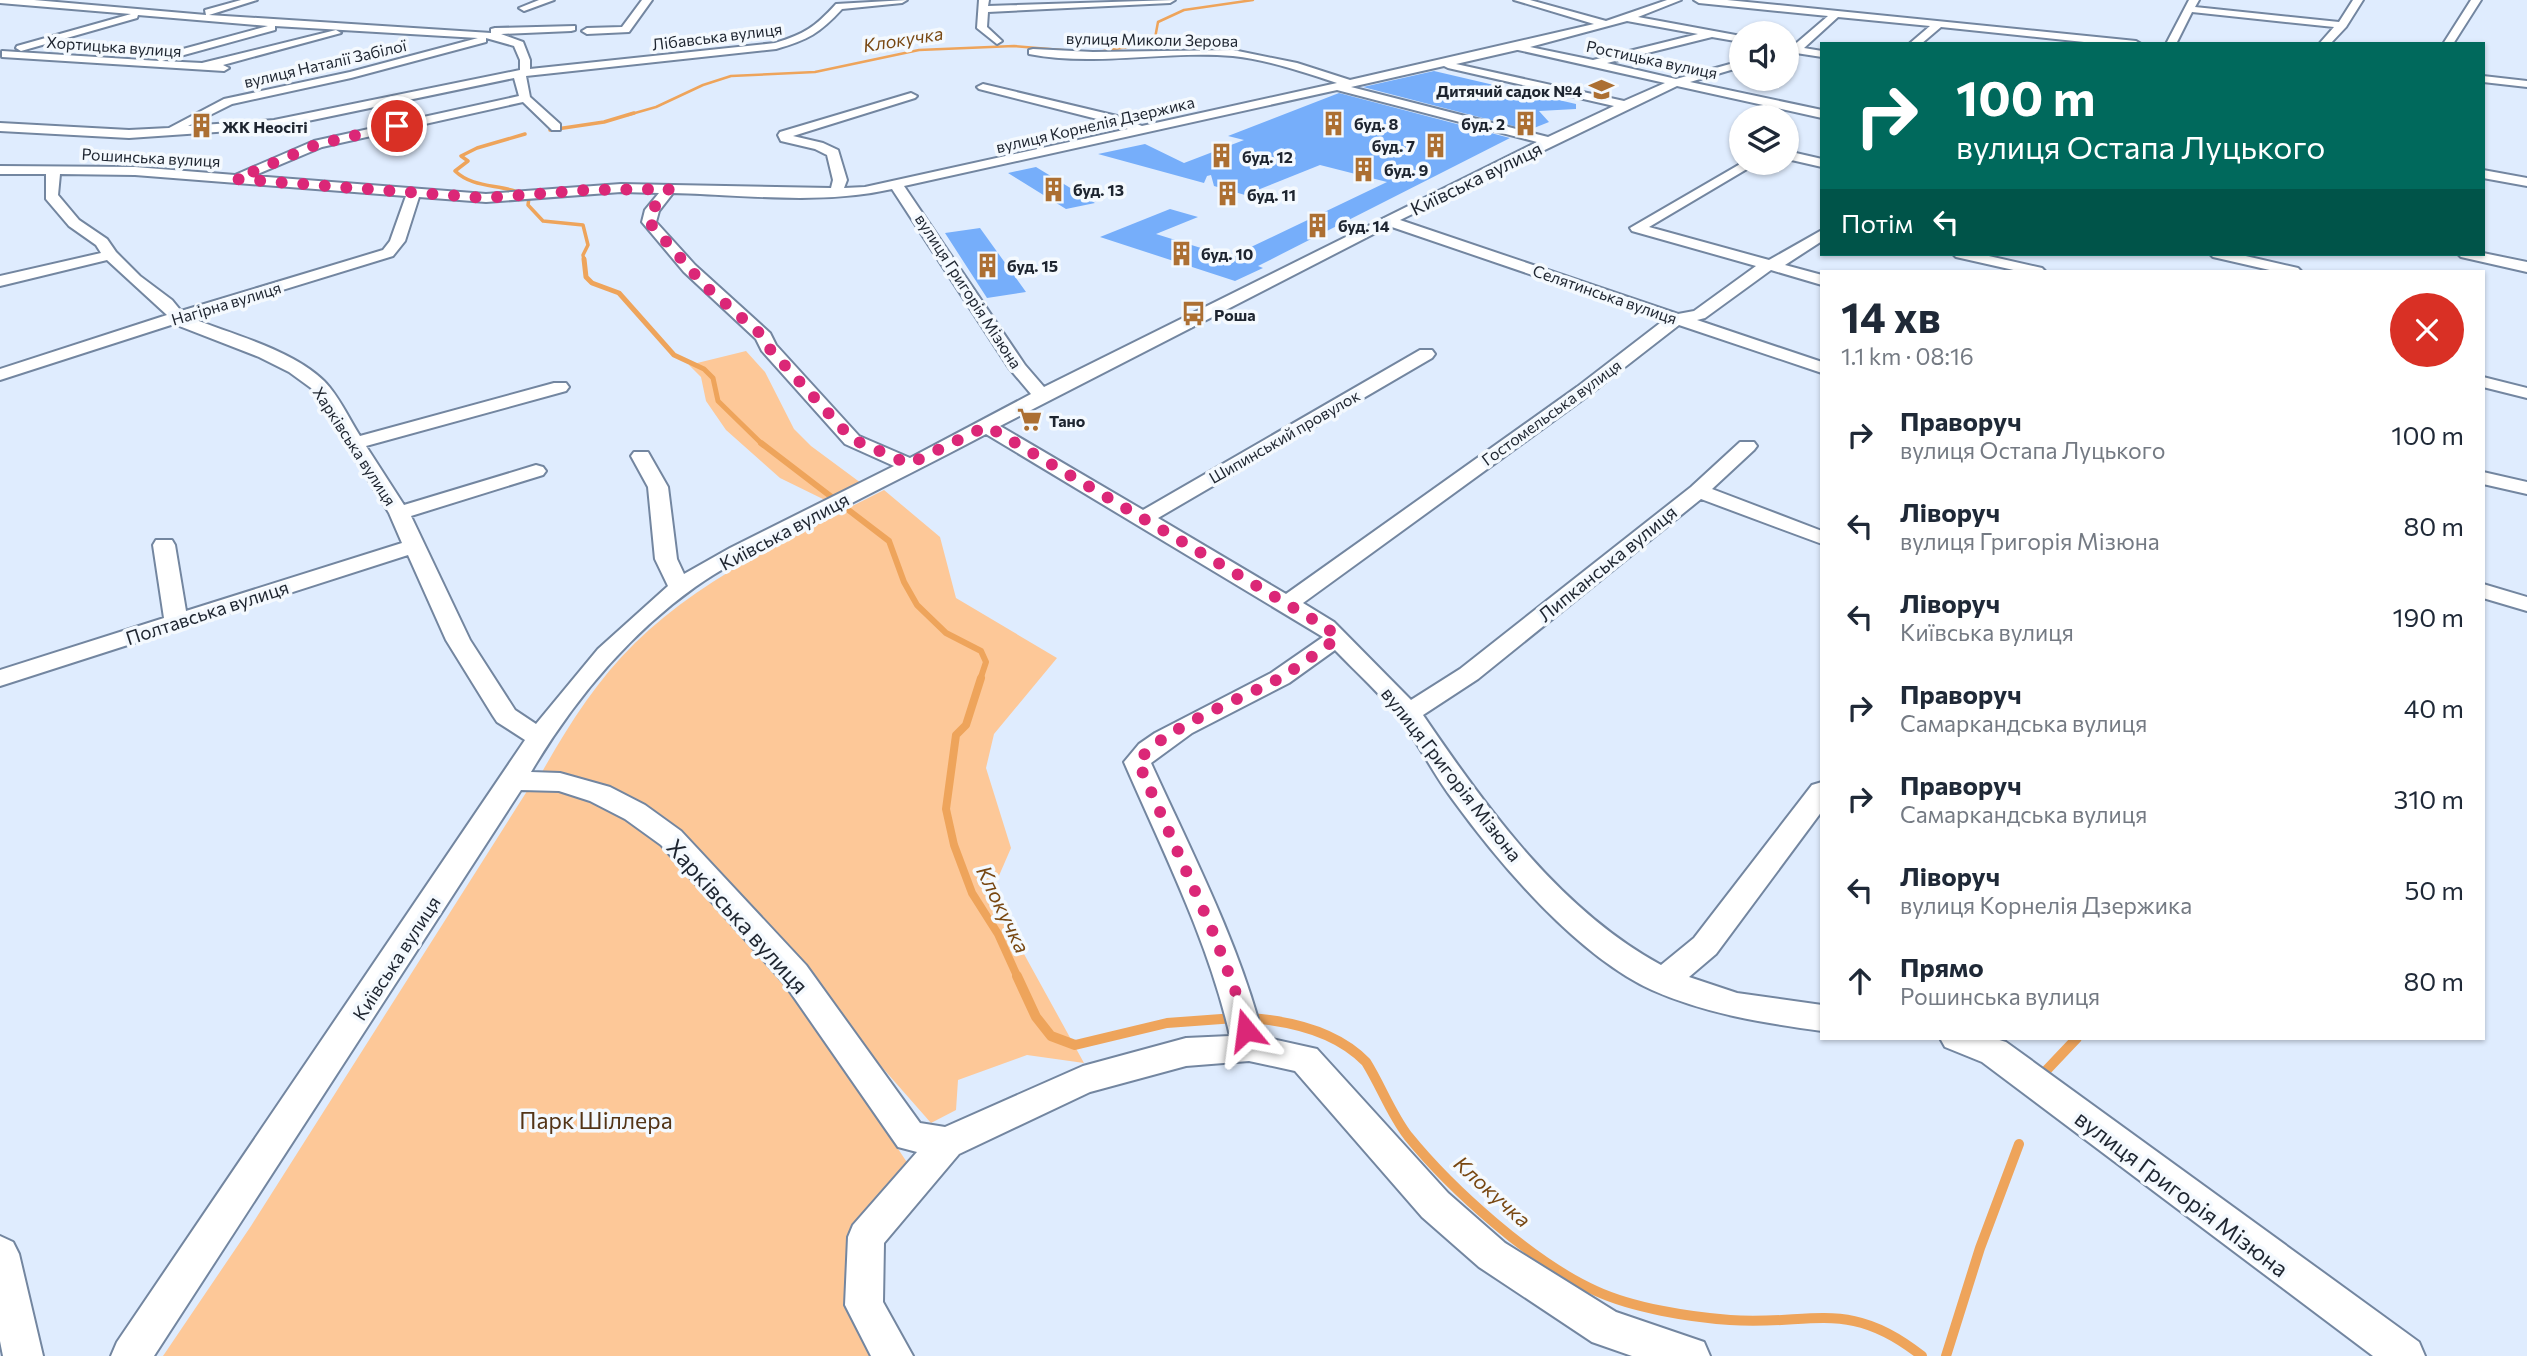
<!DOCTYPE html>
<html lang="uk">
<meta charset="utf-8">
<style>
body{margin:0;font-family:Commissioner,sans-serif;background:#f2f2f3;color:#1f2937;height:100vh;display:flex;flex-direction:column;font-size:26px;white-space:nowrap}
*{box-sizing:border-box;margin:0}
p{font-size:23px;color:#747a83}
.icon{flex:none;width:38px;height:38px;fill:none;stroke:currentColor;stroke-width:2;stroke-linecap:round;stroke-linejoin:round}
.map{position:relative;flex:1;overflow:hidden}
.details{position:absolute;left:1820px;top:270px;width:665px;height:770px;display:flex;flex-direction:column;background:#fff;border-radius:0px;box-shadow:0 2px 5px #0004}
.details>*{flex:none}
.top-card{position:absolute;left:1820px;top:42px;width:665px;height:214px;border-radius:0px;box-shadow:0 2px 5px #0004;background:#00695c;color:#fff;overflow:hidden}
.buttons{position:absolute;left:1729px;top:21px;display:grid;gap:14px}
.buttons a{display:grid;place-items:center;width:70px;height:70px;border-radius:50%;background:#fff;box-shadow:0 2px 5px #0004;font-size:35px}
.pin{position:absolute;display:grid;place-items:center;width:60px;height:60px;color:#fff;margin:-30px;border:4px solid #fff;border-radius:50%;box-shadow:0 2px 7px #0007}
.me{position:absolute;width:77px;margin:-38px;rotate:344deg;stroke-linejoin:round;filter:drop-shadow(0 0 5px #0008)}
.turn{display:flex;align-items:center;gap:24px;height:147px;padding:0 21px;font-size:32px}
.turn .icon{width:91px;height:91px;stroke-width:2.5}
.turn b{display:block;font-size:49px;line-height:60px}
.then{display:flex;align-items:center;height:66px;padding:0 21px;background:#0003;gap:14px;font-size:26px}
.round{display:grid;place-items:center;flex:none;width:74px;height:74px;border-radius:37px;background:#f2f2f3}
.summary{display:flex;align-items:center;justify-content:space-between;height:119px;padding:0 21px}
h1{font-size:42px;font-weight:700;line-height:52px}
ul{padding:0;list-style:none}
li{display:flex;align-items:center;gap:21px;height:91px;padding:0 21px}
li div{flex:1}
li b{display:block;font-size:26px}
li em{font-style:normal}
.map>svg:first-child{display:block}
</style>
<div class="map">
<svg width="2527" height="1356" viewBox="0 0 2527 1356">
<rect width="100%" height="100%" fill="#dfecfe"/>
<!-- green -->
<path fill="#fdc898" d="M746,351L765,372L794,429L811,446L865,486L827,501L780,478L726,430L706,401L701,377L689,365Z
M884,490L940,537L956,598L1057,658L994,734L986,768L1011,848L991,894L1084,1063L1027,1055L958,1080L956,1110L931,1123L880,1065L795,955L645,808L611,787L573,775L542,772C568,726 597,680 635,643C705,575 798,534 884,490Z
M529,788H554L597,798L666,842L786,979L910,1167L855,1238L879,1356H163L251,1226Z"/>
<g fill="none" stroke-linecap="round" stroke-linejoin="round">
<!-- stream-far5 -->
<path stroke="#eea45b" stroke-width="2.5" d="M1098,52L1133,46L1155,38L1158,22L1184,10L1253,0
M628,115L656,107L703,85L731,76L815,72L919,50L1014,46L1086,52"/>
<!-- stream-far4 -->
<path stroke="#eea45b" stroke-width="3.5" d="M550,130L604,122L634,113
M525,134L477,148L461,156L468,161L455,171C476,191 506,182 529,198L528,205L543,221L583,225L588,245L583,255L584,260"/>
<!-- stream-far3 -->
<path stroke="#eea45b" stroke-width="5" d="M584,259L586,277L592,283L619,293L674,355L704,369L713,378L718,401L763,445"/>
<!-- stream-far2 -->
<path stroke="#eea45b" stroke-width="6" d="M761,443L889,541L904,582L917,605L946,633L981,651L986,662L980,680"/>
<!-- stream-far1 -->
<path stroke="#eea45b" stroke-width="8" d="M981,678L966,725L956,735L946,809L954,845L972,893L998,934L1018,978"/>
<!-- stream -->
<path stroke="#eea45b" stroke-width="10" d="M1017,976L1036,1017L1051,1036L1075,1045L1167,1023L1235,1018
M1250,1018C1290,1021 1337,1032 1366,1062C1381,1086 1391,1114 1408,1136C1451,1189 1533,1263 1596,1291C1633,1308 1689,1317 1730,1320C1812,1326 1848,1297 1922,1356
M2040,1077L2077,1038
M1946,1356L1980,1248L2019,1144"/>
</g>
<!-- building -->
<path fill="#76aefa" d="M1434,71L1576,104V109L1539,111L1549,122L1529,130L1363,87Z
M1339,93L1510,138L1258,266L1263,268L1235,281L1100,237L1170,209L1198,217L1156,234L1230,257L1387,182L1320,165L1245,195L1214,186L1211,175L1207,176L1204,183L1098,154L1145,144L1184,163L1244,140L1228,136Z
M1036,167L1095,203L1066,209L1008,173Z
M980,228L1026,292L987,298L945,233Z"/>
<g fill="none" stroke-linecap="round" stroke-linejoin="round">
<defs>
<path id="minor" d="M0,0H34L206,15L205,10L241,0H257L209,15L491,33V29L495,28L575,26V30L571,31L501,34L523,42L530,60V69L775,43C805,34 815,27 836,4L907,0L902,3L842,9C820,33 808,40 776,49L526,76L530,97L560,124V130H552L523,102L322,147L253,176L486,194L621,184L831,188L833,180L827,155L815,149L781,141L778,135L780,132L911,93L917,96L915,98L793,136L823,143L838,150L847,180L844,188L865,187L1128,129L1109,122L979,89L977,87L983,84L1117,116L1142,126L1337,83C1303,72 1269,60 1233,56C1166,50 1096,67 1029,54V50L1033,49L1093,52L1233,50L1297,63L1350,80L1594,24L1514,0H1530L1606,21L1667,0H1681L1638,17L1741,36V42L1712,37L1607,63L1676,79L1741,61V67L1690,82L1822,110V118L1677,86L1400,220L1678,314L1694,311L1756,266L1632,231L1630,228L1742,163H1757L1649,227L1769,260L1822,230V241L1785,265L1822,275V285L1771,270L1705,318L1697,320L1822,362V373L1679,325L1589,395L1303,603L1334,622L1411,700L1460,669L1691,487L1740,442H1754L1757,446L1754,450L1712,489L1822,531V544L1701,499L1478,679L1423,715C1487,809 1560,910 1661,965L1694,938L1812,785L1822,782V811L1716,954L1689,977L1737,993L1822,1005V1031C1764,1023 1706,1014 1652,990C1578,956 1501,866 1453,800C1434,775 1420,746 1401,720C1382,695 1357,673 1335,650L1289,683L1192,733L1151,763C1192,853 1238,941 1263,1037L1317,1049L1448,1193L1505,1243L1616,1312L1704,1342L1710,1356H1632L1592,1342L1479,1267L1422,1217L1295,1071L1249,1061L1186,1066L1090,1092L959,1154L884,1243L883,1302L913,1356H871L845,1305L848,1237L853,1225L917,1152L898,1147L784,983L661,845L625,819L590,801L559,791L521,790L154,1356H111L117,1342L525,740L497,722L493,716L446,640L408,555L0,686V670L164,618L153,545L156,540H172L175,545L186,611L402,543L389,513L311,388L289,372L259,357L174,324L0,380V369L167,315L107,260L0,286V276L101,253L96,245L69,226L46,199V174H0V166L135,167L235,175L314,141L519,96L514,78L274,128L129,138L0,131V123L129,130L169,128L224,99L350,72L478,38L275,26V30L162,61L202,63L336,30L341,33L223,65L229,68L224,71L2,57V51L159,61L156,58L157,56L268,26L138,15L137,18L21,51L16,48L17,46L131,14L0,3ZM1627,21L1698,34L1593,60L1530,47ZM486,38L514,46L520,60V70L274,120L188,126L232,104L351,78L486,42ZM1517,50H1518L1665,83L1624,101L1456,64ZM1444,66L1448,68L1614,106L1548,137L1351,87ZM1337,90L1537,142L1044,387L1025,365L904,186ZM60,174L135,175L406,196L390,241L383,250L181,311L172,300L140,276L116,252L107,239L79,220L58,195ZM892,189L1009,368L1031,394L910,458L859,436L776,345L770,333L695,265L656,222L659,211L673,193C745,195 822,205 892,189ZM621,192L659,193L645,210L642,222L684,272L756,339L762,351L845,444L894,466L730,548L684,574L677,559L668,487L648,452H634L631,456L648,487L655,559L668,586L598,649L536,724L515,710L470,640L411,516L543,475L546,471L543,467L536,465L404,505L366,446L566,391L569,387L566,383H554L360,436C349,419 339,396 324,381C293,350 231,334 191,318L393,256L405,241L419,197L486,202ZM1389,226L1664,320L1577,387L1286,594L1158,518L1432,358L1435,354L1432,350H1420L1143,510L1000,426ZM986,434L1323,637L1271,673L1155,733L1139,744L1124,762C1163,852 1208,940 1230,1036L1186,1038L1083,1066L945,1127L920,1123L806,965L681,831L645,805L610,787L560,773L531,772C573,701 628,635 695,587C727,564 763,548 798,531C860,498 924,467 986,434Z
M539,0H554L524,11L519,8Z
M642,0H652L629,32L587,34L582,31L587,28L622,27Z
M979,0H989L988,6L1175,0L1170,3L988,12L987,27L1002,41L997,44L977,28Z
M1694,0H1727L2136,41L2141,44H2103L1941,27L1921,44H1909L1930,26L1838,17L1804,48L1822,51V57L1796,53L1787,55V45L1793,46L1828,16L1699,3Z
M2189,0H2199L2195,7L2339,22L2353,0H2363L2346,27L2330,44H2319L2334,27L2192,12L2176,44H2166Z
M2471,0H2481L2453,44H2443Z
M2483,76L2527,81V87L2483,82Z
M1787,151L1822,159V167L1787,159Z
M2483,170L2527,178V186L2483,178Z
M2483,253L2527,262V272L2461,257L2458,254Z
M1953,254H1980L2042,268L2045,271H2018L1956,257Z
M2210,254H2237L2298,268L2301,271H2274L2213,257Z
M2483,377L2527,388V398L2483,387Z
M2483,472L2527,482V494L2483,484Z
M2483,584L2527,597V611L2483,598Z
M1940,1038H1993L2006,1042L2419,1342L2425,1356H2373L1982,1062L1945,1047Z
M0,1236L13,1242L19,1254L43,1356H3L0,1341Z"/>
</defs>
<!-- minor casing -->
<use href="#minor" stroke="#7386a0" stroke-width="4"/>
<!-- minor -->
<use href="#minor" fill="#fff" fill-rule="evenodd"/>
</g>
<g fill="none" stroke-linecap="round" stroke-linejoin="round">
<!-- route -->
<path stroke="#db2777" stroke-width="12" stroke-dasharray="0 21.6" d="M397,126L318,144L236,179L486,198L585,190L669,189L652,210L649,222L704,285L764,337L768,347L852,439L909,464L987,426L1326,627L1338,638C1319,651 1300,666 1280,678C1242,699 1162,728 1138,762L1213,932L1235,990L1246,1030"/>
</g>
<!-- icons -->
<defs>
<symbol id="school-bare" viewBox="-9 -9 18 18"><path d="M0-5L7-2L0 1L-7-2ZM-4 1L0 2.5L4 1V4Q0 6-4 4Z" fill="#ac6f32" stroke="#f4f9fe" stroke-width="2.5" paint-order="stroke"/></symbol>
<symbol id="building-bare" viewBox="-9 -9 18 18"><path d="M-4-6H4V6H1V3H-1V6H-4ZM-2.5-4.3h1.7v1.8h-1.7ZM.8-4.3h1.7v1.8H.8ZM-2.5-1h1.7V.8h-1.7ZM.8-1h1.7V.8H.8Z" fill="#ac6f32" stroke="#f4f9fe" stroke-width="2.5" paint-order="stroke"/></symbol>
<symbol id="bus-bare" viewBox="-9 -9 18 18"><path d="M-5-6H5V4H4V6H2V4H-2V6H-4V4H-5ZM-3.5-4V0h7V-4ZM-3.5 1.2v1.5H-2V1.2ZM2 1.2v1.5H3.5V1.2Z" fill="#ac6f32" stroke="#f4f9fe" stroke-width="2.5" paint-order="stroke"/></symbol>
<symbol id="supermarket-bare" viewBox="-9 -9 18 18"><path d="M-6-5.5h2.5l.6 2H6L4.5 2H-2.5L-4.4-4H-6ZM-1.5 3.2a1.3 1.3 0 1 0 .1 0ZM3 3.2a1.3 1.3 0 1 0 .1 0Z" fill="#ac6f32" stroke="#f4f9fe" stroke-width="2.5" paint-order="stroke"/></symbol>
</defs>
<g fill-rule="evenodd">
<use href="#school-bare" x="1584" y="72" width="35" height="35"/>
<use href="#building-bare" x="1316" y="106" width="35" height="35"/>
<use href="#building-bare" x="1508" y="106" width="35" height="35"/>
<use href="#building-bare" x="184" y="108" width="35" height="35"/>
<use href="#building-bare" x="1418" y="128" width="35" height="35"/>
<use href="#building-bare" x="1204" y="138" width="35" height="35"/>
<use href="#building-bare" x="1346" y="152" width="35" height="35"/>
<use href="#building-bare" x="1036" y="172" width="35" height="35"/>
<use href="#building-bare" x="1210" y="176" width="35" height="35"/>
<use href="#building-bare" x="1300" y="208" width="35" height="35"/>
<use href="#building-bare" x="1164" y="236" width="35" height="35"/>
<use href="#building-bare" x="970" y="248" width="35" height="35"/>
<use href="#bus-bare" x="1176" y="296" width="35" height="35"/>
<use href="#supermarket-bare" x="1012" y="402" width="35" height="35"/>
</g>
<g text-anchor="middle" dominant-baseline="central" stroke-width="7" stroke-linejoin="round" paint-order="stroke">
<!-- far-street labels -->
<g font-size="16" fill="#1e2530" stroke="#f4f9fe">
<text transform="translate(717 36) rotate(-7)">Лібавська вулиця</text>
<text transform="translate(1152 39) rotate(1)">вулиця Миколи Зерова</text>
<text transform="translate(114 46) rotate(4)">Хортицька вулиця</text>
<text transform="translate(1652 59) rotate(12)">Ростицька вулиця</text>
<text transform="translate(325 63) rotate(-13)">вулиця Наталії Забілої</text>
<text transform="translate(1095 124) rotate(-13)">вулиця Корнелія Дзержика</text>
<text transform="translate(151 157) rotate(3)">Рошинська вулиця</text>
<text transform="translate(969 291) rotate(57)">вулиця Григорія Мізюна</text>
<text transform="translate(1605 294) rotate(19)">Селятинська вулиця</text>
<text transform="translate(226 303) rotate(-17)">Нагірна вулиця</text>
<text transform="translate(1551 412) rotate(-36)">Гостомельська вулиця</text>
<text transform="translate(1284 436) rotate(-30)">Шипинський провулок</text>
<text transform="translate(355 446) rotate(57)">Харківська вулиця</text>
</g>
<!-- far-poi labels -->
<g font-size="16" font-weight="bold" fill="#1e2530" stroke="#f4f9fe" text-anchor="start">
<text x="1582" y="90" text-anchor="end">Дитячий садок №4</text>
<text x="1354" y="123">буд. 8</text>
<text x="1505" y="123" text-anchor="end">буд. 2</text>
<text x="222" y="126">ЖК Неосіті</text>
<text x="1415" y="145" text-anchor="end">буд. 7</text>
<text x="1242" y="156">буд. 12</text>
<text x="1384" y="169">буд. 9</text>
<text x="1073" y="189">буд. 13</text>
<text x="1247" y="194">буд. 11</text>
<text x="1338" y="225">буд. 14</text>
<text x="1201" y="253">буд. 10</text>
<text x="1007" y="265">буд. 15</text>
<text x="1214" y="314">Роша</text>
<text x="1049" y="420">Тано</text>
</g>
<!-- far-water labels -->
<g font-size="18" font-style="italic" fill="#784711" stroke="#f4f9fe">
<text transform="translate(903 39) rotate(-9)">Клокучка</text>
</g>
<!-- street labels -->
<g font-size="19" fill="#1e2530" stroke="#f4f9fe">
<text transform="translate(1476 178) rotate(-26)">Київська вулиця</text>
<text transform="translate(784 531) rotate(-28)">Київська вулиця</text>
<text transform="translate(1607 563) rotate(-39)">Липканська вулиця</text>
<text transform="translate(207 612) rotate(-18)">Полтавська вулиця</text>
<text transform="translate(1452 774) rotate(52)">вулиця Григорія Мізюна</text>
<text transform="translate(396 958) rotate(-57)">Київська вулиця</text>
</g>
<!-- water labels -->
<g font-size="21" font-style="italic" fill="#784711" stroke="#f4f9fe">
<text transform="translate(1004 909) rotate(64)">Клокучка</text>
<text transform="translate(1493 1191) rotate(42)">Клокучка</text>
</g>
<!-- near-street labels -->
<g font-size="23" fill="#1e2530" stroke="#f4f9fe">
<text transform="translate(738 916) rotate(48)">Харківська вулиця</text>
<text transform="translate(2182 1193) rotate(37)">вулиця Григорія Мізюна</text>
</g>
<!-- near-park labels -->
<g font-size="23" fill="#533416" stroke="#f4f9fe">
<text x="596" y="1120">Парк Шіллера</text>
</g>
</g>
</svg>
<div class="buttons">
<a><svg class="icon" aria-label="sound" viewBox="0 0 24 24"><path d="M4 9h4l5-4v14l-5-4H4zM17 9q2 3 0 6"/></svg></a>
<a><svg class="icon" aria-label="layers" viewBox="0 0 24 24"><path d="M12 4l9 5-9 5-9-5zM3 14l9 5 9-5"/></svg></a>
</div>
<div class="pin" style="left:397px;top:126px;background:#d93025"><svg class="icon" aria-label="arrive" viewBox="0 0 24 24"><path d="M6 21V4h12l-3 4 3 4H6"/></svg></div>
<svg class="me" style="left:1246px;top:1030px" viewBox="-20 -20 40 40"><path d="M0-17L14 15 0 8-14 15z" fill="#db2777" stroke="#fff" stroke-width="4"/></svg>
<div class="top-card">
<div class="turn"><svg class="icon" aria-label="right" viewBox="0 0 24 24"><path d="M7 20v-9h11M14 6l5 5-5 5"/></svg><div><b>100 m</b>вулиця Остапа Луцького</div></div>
<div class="then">Потім<svg class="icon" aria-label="left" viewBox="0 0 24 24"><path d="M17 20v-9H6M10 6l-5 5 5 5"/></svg></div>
</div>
<section class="details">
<div class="summary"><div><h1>14 хв</h1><p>1.1 km · 08:16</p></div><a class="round" style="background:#d93025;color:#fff"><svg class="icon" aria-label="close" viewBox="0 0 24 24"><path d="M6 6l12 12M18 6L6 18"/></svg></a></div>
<ul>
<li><svg class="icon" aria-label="right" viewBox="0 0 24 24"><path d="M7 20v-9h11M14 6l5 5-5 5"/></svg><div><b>Праворуч</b><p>вулиця Остапа Луцького</p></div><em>100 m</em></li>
<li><svg class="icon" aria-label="left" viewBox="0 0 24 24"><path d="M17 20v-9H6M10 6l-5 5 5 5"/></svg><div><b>Ліворуч</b><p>вулиця Григорія Мізюна</p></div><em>80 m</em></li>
<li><svg class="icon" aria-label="left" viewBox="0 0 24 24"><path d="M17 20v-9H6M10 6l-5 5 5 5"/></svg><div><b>Ліворуч</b><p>Київська вулиця</p></div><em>190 m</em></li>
<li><svg class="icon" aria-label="right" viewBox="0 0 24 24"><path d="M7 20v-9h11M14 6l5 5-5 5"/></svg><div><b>Праворуч</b><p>Самаркандська вулиця</p></div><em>40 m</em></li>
<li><svg class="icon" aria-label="right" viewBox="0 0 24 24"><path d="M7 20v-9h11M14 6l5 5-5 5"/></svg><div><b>Праворуч</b><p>Самаркандська вулиця</p></div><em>310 m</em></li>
<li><svg class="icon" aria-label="left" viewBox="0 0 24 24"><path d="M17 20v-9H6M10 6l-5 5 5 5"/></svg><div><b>Ліворуч</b><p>вулиця Корнелія Дзержика</p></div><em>50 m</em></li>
<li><svg class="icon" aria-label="ahead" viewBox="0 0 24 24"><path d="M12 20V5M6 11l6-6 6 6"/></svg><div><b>Прямо</b><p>Рошинська вулиця</p></div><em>80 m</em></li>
</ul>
</section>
</div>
